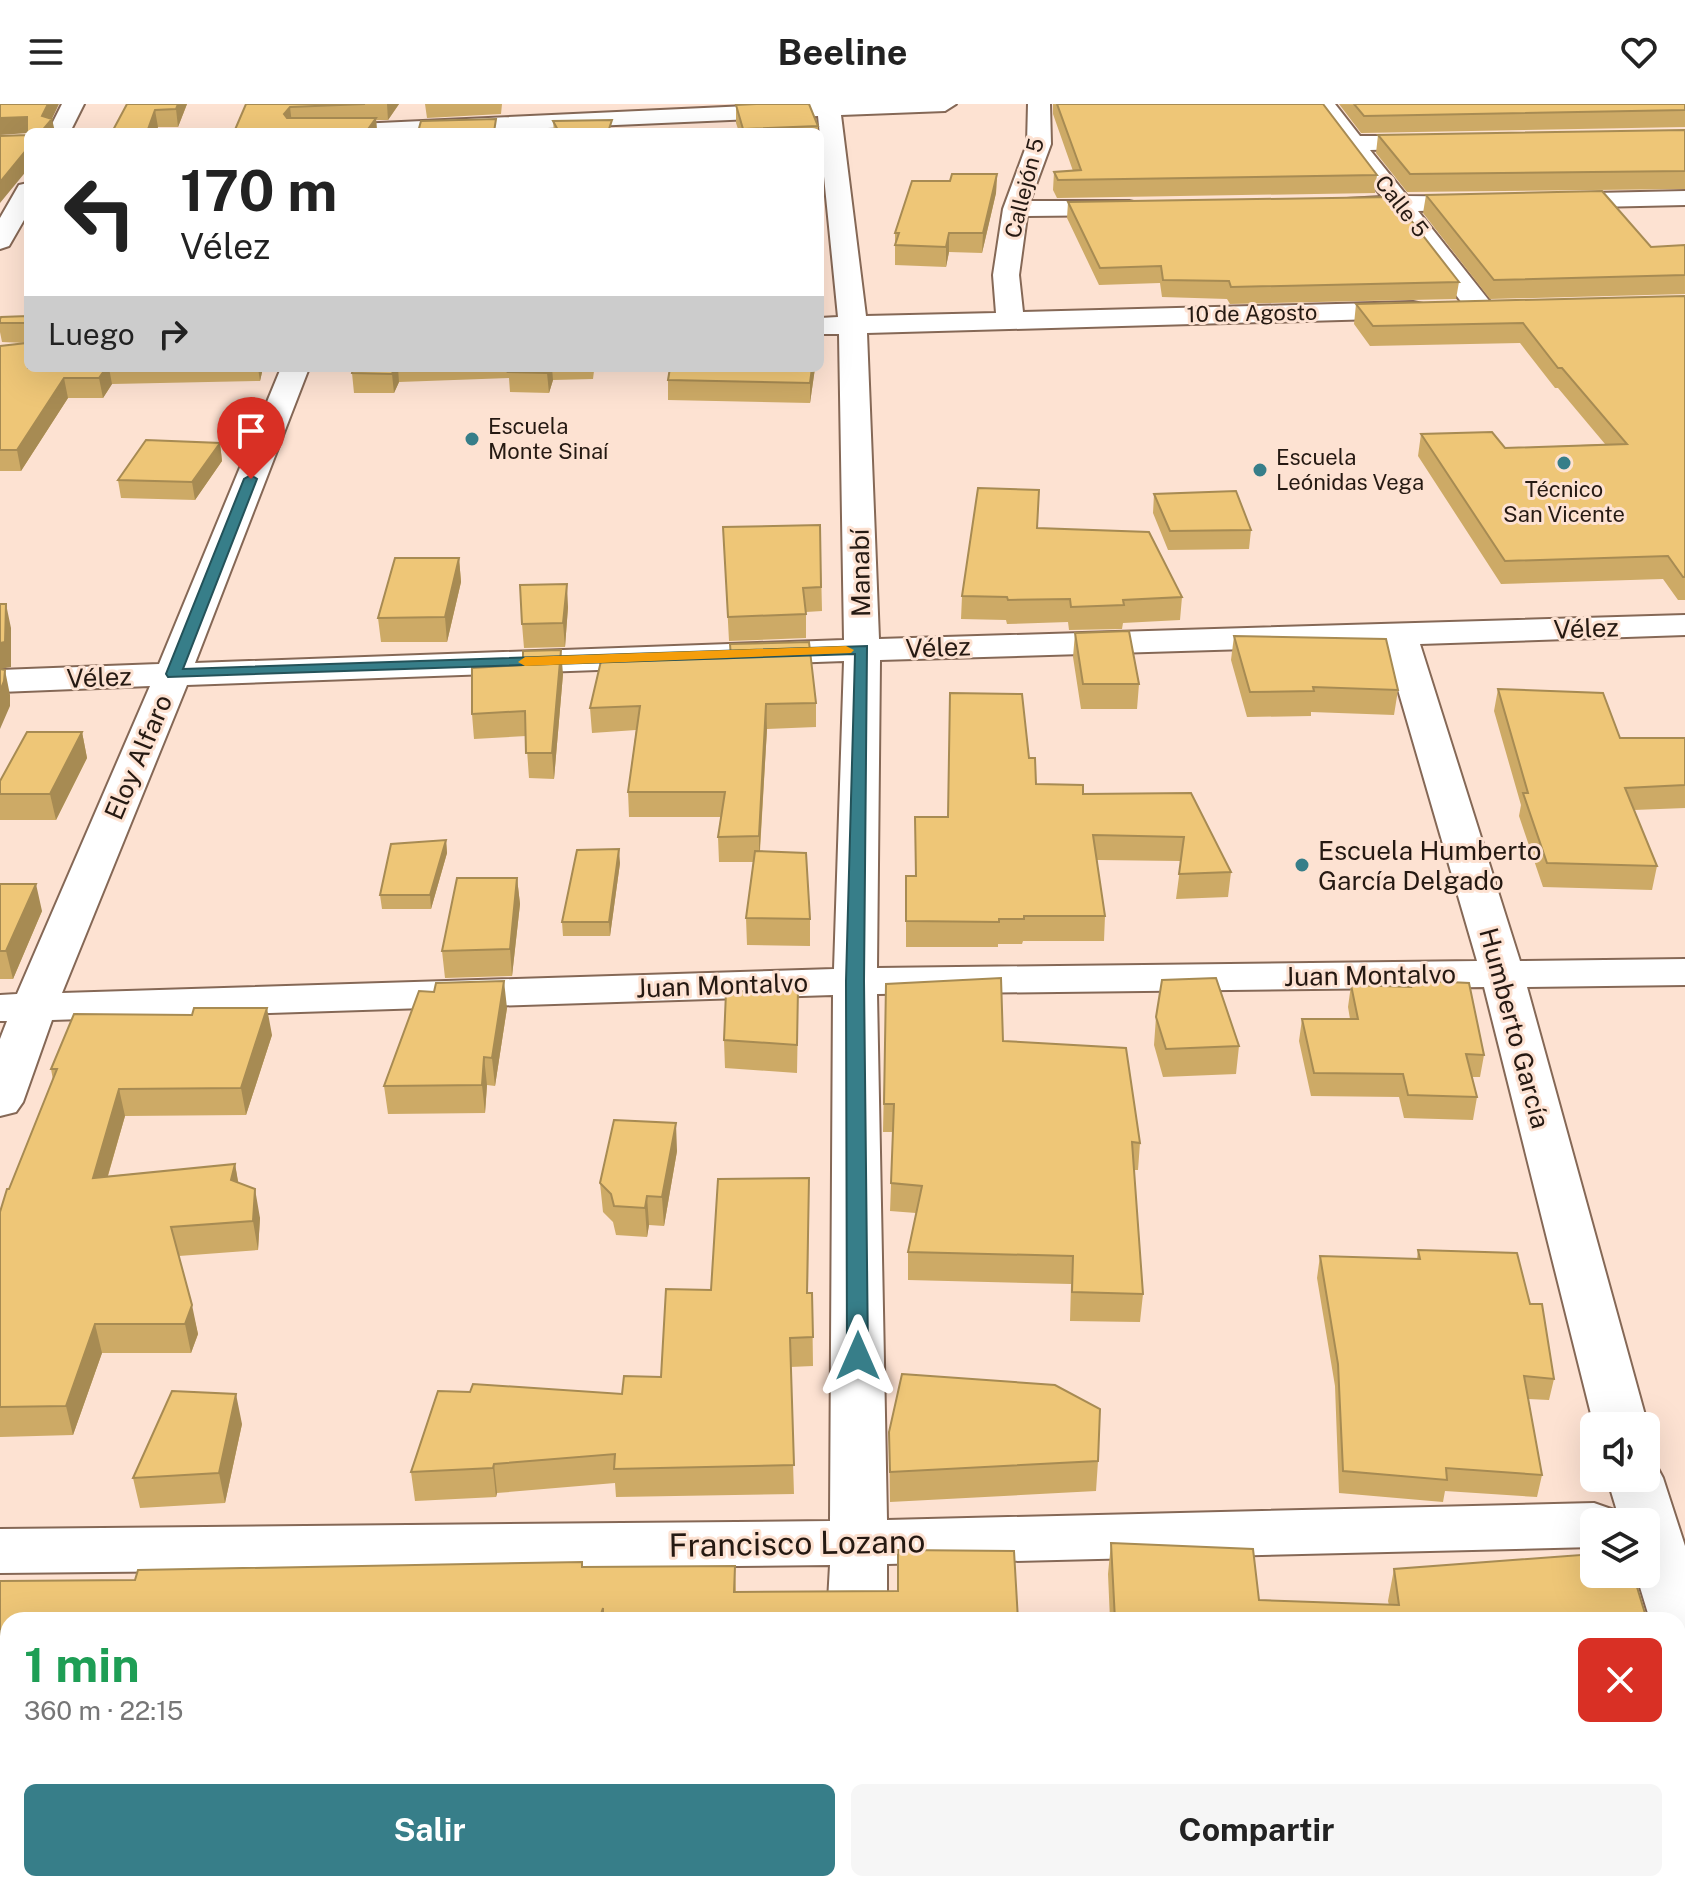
<!DOCTYPE html>
<html lang="es">
<meta charset="utf-8">
<style>
body{margin:0;font-family:"Public Sans",sans-serif;background:#f6f6f6;color:#222;height:100vh;display:flex;flex-direction:column;font-size:30px;white-space:nowrap}
*{box-sizing:border-box;margin:0}
p{font-size:26px;color:#767676}
.icon{flex:none;width:44px;height:44px;fill:none;stroke:currentColor;stroke-width:2;stroke-linecap:round;stroke-linejoin:round}
.map{position:relative;flex:1;overflow:hidden}
.side{position:absolute;left:0px;top:1508px;width:1686px;height:280px;display:flex;flex-direction:column;background:#fff;border-radius:24px 24px 0 0;box-shadow:0 8px 32px #0002}
.side>*{flex:none}
.top-card{position:absolute;left:24px;top:24px;width:800px;height:244px;border-radius:12px;box-shadow:0 8px 32px #0002;background:#fff;color:#222;overflow:hidden}
.tools{position:absolute;left:1580px;top:1308px;display:grid;gap:16px}
.tools a{display:grid;place-items:center;width:80px;height:80px;border-radius:12px;background:#fff;box-shadow:0 8px 32px #0002;font-size:40px}
.pin{position:absolute;display:grid;place-items:center;width:68px;height:68px;color:#fff;margin:-82px -34px;border-radius:50% 50% 50% 0;rotate:-45deg;box-shadow:0 0 8px #0007}
.pin .icon{rotate:45deg}
.me{position:absolute;width:88px;margin:-44px;rotate:0deg;stroke-linejoin:round;filter:drop-shadow(0 0 6px #0008)}
.turn{display:flex;align-items:center;gap:28px;height:168px;padding:0 24px;font-size:36px}
.turn .icon{width:104px;height:104px;stroke-width:2.5}
.turn b{display:block;font-size:56px;line-height:68px}
.then{display:flex;align-items:center;height:76px;padding:0 24px;background:#0003;gap:16px;font-size:30px}
.round{display:grid;place-items:center;flex:none;width:84px;height:84px;border-radius:12px;background:#f6f6f6}
.summary{display:flex;align-items:center;justify-content:space-between;height:136px;padding:0 24px}
h1{font-size:48px;font-weight:700;line-height:60px;color:#1e9e55}
.primary-button{display:flex;gap:16px;margin-top:auto;padding:16px 24px}
.primary-button a{flex:1;height:92px;border-radius:12px;background:#377e89;color:#fff;font-size:32px;font-weight:700;line-height:92px;text-align:center}
.primary-button a+a{background:#f6f6f6;color:#222}
header{display:flex;justify-content:space-between;align-items:center;height:104px;padding:0 24px;background:#fff;font-size:36px;font-weight:700}
.map>svg:first-child{display:block}
</style>
<header><svg class="icon" aria-label="menu" viewBox="0 0 24 24"><path d="M4 6h16M4 12h16M4 18h16"/></svg>Beeline<svg class="icon" aria-label="heart" viewBox="0 0 24 24"><path d="M12 20l-8-8c-3-5 5-10 8-4 3-6 11-1 8 4z"/></svg></header>
<div class="map">
<svg width="1685" height="1788" viewBox="0 0 1685 1788">
<rect width="100%" height="100%" fill="#fde2d2"/>
<g fill="none" stroke-linecap="round" stroke-linejoin="round">
<defs>
<path id="street" d="M62,0H84L70,28H48Z
M790,0H956L945,7L841,11L866,212L996,209L993,171L1003,105L1027,40L1028,0H1050L1051,40L1030,97H1129L1138,99L1141,104L1138,109L1129,111L1027,112L1019,171L1023,208L1413,198L1423,200L1427,206L1423,212L1413,214L867,229L879,535L1685,511V531L1420,540L1520,857L1685,855V881L1527,883L1648,1322L1646,1326V1322H1594L1484,883L877,890L887,1416L1594,1399L1614,1406L1620,1417L1607,1374H1646V1357L1655,1359L1663,1374L1685,1442V1557L1678,1554V1516H1650L1636,1470H1646V1418H1594V1443L887,1460V1516H827L830,1461L0,1469V1425L830,1417L833,891L52,916L23,998L16,1008L0,1012V935L7,917H0V891L17,890L150,582L0,588V566L159,560L281,264H309L195,559L844,536L839,230H820V214L838,213L818,12L458,28H289L292,23ZM1385,541L1477,857L877,864L880,556ZM844,557L834,865L62,889L187,581Z
M1312,0H1335L1360,32H1447L1451,37L1447,42L1439,44L1370,46L1407,92L1494,93L1497,98L1494,103L1485,105L1418,107L1491,199L1495,205L1491,211H1471L1393,107L1329,106L1326,101L1329,96L1382,93Z
M28,79V109L9,142L0,145V114L19,81Z
M1685,87V101L1550,104L1541,102L1538,97L1541,92L1550,90Z
M816,1780H882V1788H816Z"/>
</defs>
<!-- street casing -->
<use href="#street" stroke="#856856" stroke-width="4"/>
<!-- street -->
<use href="#street" fill="#fff" fill-rule="evenodd"/>
</g>
<!-- wall -->
<path fill="#cdaa66" d="M127,0H187L178,23H158L156,28H112Z
M246,0H399L388,16H376L377,28H234Z
M425,0H502L501,10L427,14Z
M1053,0H1323L1377,71L1375,89L1057,94L1053,86L1054,68L1073,67L1053,10Z
M1339,0H1685V23L1361,29Z
M736,1L818,22V28H739L736,19Z
M553,17L612,28H554Z
M1685,26V85L1407,88L1376,49L1378,31Z
M997,70L996,89L982,149L949,148L946,163L895,161V129L950,77Z
M1426,91L1651,143L1685,141V190L1490,195L1423,109Z
M1068,98L1459,178L1456,195L1230,200L1227,195L1162,193L1160,179L1099,181L1067,114Z
M1685,192V496H1678L1663,475L1501,480L1418,352L1421,330L1505,344L1605,340L1558,284H1555L1520,239L1370,242L1354,220L1356,200Z
M28,212V264H263L260,277L112,280L103,294H68L21,367H0V242L26,239L2,238L0,228V215Z
M353,264H815L810,299L668,296V276L670,264L594,267L593,275L553,276L549,289L510,288L509,274L399,278L394,289H354L352,269Z
M220,339L222,357L195,396L121,394L118,376Z
M1154,390L1251,426L1249,445L1168,446L1153,409Z
M820,421L822,507L806,508V534L729,537L723,423Z
M1037,424L1182,493L1180,516L1123,519L1122,525L1069,526L1068,518L1007,520L1006,516L961,515L962,492Z
M459,454L461,478L447,538H381L378,514Z
M568,503L565,543L524,544L522,520Z
M1075,529L1139,580L1137,605H1081L1073,553Z
M1234,532L1398,586L1394,611L1311,608V612L1247,613L1231,556Z
M601,557L816,599V623L767,625L760,747L810,815V842L747,841L746,814L753,758H719L718,733L721,713H629L628,688L636,626L592,629L590,604Z
M563,570L554,675L529,674L526,632L474,635L472,610Z
M1498,585L1620,634H1685V704L1634,706L1657,762L1652,786L1543,783L1519,712L1521,701L1494,607Z
M82,628L87,654L56,716H0V677Z
M1029,654L1036,680L1083,690L1191,689L1231,768L1228,793L1176,795L1181,757L1097,756L1105,812L1104,837H1023L1022,840H998V843H906V772H915V713H948Z
M446,736L447,749L431,805H382L380,791Z
M620,759L610,832H563L562,818Z
M517,774L520,800L512,872L445,874L442,847Z
M0,780L42,807L13,875H0Z
M1409,876L1484,951L1480,973H1472L1477,993L1473,1016L1404,1014L1399,993L1311,992L1299,937L1302,915H1350L1348,903L1351,881L1408,883Z
M886,880L1003,937L1140,1039L1138,1066H1134L1143,1190L1140,1218L1070,1217L1071,1180L908,1176V1148L916,1109L890,1107L893,1028H883Z
M434,888L507,904L495,982L487,981L485,1009L388,1010L384,982Z
M798,911L797,969L725,964L724,936Z
M1156,913L1239,942L1236,970L1163,973L1154,941Z
M272,931L246,1011L125,1012L108,1072L235,1060L238,1079L260,1114L258,1146L179,1152L198,1230L191,1249H102L73,1331L0,1333V1108L53,976L51,965Z
M677,1047L664,1122L649,1121L647,1133L616,1131L613,1118L603,1108L600,1079Z
M809,1074L808,1189H812L813,1262L790,1263L794,1390L616,1393L615,1379L497,1389L496,1393L415,1397L411,1368L470,1288L622,1290L661,1273L711,1186Z
M1418,1146L1530,1200L1554,1275L1549,1296L1528,1295L1542,1371L1537,1393L1445,1387L1443,1398L1339,1389L1335,1282L1317,1174L1320,1152L1417,1155Z
M242,1320L225,1399L140,1404L133,1374Z
M889,1328L1098,1357L1096,1387L890,1398Z
M1111,1439L1259,1496L1389,1501L1388,1497L1394,1465L1647,1516H1110L1108,1470Z
M898,1446L1018,1516H8V1608H0V1477L135,1476L582,1458L583,1463L735,1462L736,1488L897,1487Z
M905,1780H1287L1288,1788H904Z"/>
<!-- shaded-wall -->
<path fill="#a78b53" d="M48,0H59L51,17L52,15L55,28H41L42,12Z
M178,0H187L178,23L176,5Z
M387,0H399L388,16Z
M290,3L292,20L284,10Z
M155,6L158,23L156,28H147Z
M27,13L28,29L0,31V14Z
M376,14L377,28H366Z
M28,44V65L0,99V78Z
M997,70L996,89L982,149L983,129Z
M949,129V148L946,163V143Z
M106,264H109L112,280L103,294L99,274Z
M258,264H263L260,277Z
M394,264H398L399,278L394,289L392,270Z
M549,264H552L553,276L549,289L547,269Z
M812,264H815L810,299V279Z
M64,274L68,294L21,367L17,346Z
M220,339L222,357L195,396L192,378Z
M459,454L461,478L447,538L445,513Z
M567,480L568,503L565,543L563,519Z
M6,500L11,524V563L0,565V539Z
M561,546L563,570L554,675L552,649Z
M5,566L10,591V602L0,625V587Z
M766,600L767,625L759,758V732Z
M82,628L87,654L56,716L50,690Z
M446,736L447,749L431,805L430,791Z
M619,745L620,759L610,832L609,818Z
M517,774L520,800L512,872L510,845Z
M36,780L42,807L13,875L6,847Z
M504,877L507,904L495,982L492,954Z
M267,904L272,931L246,1011L241,984Z
M484,953L487,981L485,1009L482,981Z
M119,985L125,1012L99,1102L93,1074Z
M676,1019L677,1047L664,1122L662,1093Z
M235,1060L240,1088L231,1076Z
M255,1085L260,1114L258,1146L253,1117Z
M647,1092L649,1121L647,1133L645,1104Z
M192,1201L198,1230L191,1249L185,1220Z
M95,1220L102,1249L73,1331L66,1302Z
M236,1290L242,1320L225,1399L219,1369Z
M494,1360L497,1389L496,1393L493,1364Z"/>
<!-- building -->
<path fill="#eec677" stroke="#a78b53" stroke-width="2" d="M0,0H48L42,12L52,15L41,28H28V44L0,78V32L27,31V13L0,14Z
M127,0H178L176,5L155,6L147,28H112Z
M246,0H365L290,3L284,10L287,14H376L366,28H234Z
M756,0H809L818,22L743,25L736,1Z
M1057,0H1323L1377,71L1058,76L1054,68L1081,66Z
M1354,0H1685V6L1364,12Z
M496,15L494,28H418L421,17Z
M612,16L608,28H559L553,17Z
M1685,26V67L1410,70L1378,31Z
M952,70H997L983,129H949L946,143L895,141L899,129H895L912,77H950Z
M1602,87L1651,143L1685,141V171L1494,176L1426,91Z
M1393,93L1459,178L1231,183L1229,177L1163,176L1161,162L1100,164L1068,98Z
M1685,192V473H1683L1668,452L1505,457L1421,330L1492,328L1505,344L1627,340L1562,264H1558L1523,219L1373,222L1356,200Z
M28,212V264H106L99,274H64L17,346H0V242L26,239V219H0V215L1,213Z
M353,264H394L392,270L352,269Z
M510,264H549L547,269L508,268Z
M670,264H812L810,279L668,276Z
M146,336L220,339L192,378L118,376Z
M978,384L1039,386L1037,424L1149,428L1182,493L1123,496L1124,501L1071,503L1070,495L1008,496L1007,493L962,492Z
M1236,387L1251,426L1170,427L1154,390Z
M820,421L821,483L803,484L806,510L728,513L723,423Z
M395,454H459L445,513L378,514Z
M567,480L563,519L522,520L520,481Z
M0,500H6L5,538L0,539Z
M1129,527L1139,580H1083L1075,529Z
M1234,532L1386,535L1398,586L1313,583L1314,587L1250,588Z
M809,538L816,599L766,600L759,732L718,733L725,688H628L640,602L590,604L601,557L731,554L730,540Z
M561,546L552,649H526L525,607L472,610V564L523,561V547Z
M0,565L5,566L4,577L0,587Z
M1498,585L1603,589L1620,634H1685V681L1625,684L1657,762L1547,759L1523,689H1528Z
M950,589L1022,590L1029,654H1035L1036,680L1083,681V690L1191,689L1231,768L1179,770L1184,733L1093,731L1105,812H1024V815H999V818L906,817V772H916L915,713H948Z
M27,628H82L50,690H0V677Z
M446,736L430,791H380L391,740Z
M619,745L609,818H562L577,746Z
M755,747L806,749L810,815L746,814Z
M457,774H517L510,845L442,847Z
M0,780H36L6,847H0Z
M1001,874L1003,937L1126,944L1140,1039L1132,1038L1143,1190L1072,1188L1073,1152L908,1148L922,1082L891,1079L894,1000H884L886,880Z
M1216,874L1239,942L1166,945L1156,913L1162,876Z
M1409,876L1469,879L1484,951L1466,950L1477,993L1408,991L1403,970L1314,969L1302,915H1358L1351,881L1411,883Z
M504,877L492,954L484,953L482,981L384,982L419,887L434,888L436,879Z
M798,884L797,941L724,936L726,888Z
M194,904H267L241,984L119,985L93,1074L235,1060L231,1076L255,1085L253,1117L171,1123L192,1201L185,1220H95L66,1302L0,1303V1108L7,1085H9L57,965H51L74,910L192,911Z
M614,1016L676,1019L662,1093L647,1092L645,1104L614,1102L611,1090L600,1079Z
M809,1074L807,1189H812L813,1233L790,1234L794,1361L614,1365L615,1350L494,1360L493,1364L411,1368L438,1287L470,1288L473,1280L622,1290L624,1272L661,1273L666,1185L711,1186L718,1075Z
M1418,1146L1517,1149L1530,1200H1542L1554,1275L1524,1272L1542,1371L1446,1364L1447,1376L1343,1367L1338,1260L1320,1152L1420,1155Z
M902,1270L1055,1281L1100,1305L1098,1357L890,1368L889,1328Z
M172,1287L236,1290L219,1369L133,1374Z
M1111,1439L1253,1445L1259,1496L1399,1501L1394,1465L1594,1450V1470H1633L1647,1516H1115Z
M898,1446L1014,1447L1018,1516H603V1504L599,1516H8V1576H0V1477L135,1476L138,1466L582,1458V1463L735,1462L734,1488L898,1487Z
M615,1780H794L793,1788H616Z
M1120,1780H1287L1288,1788H1121Z"/>
<!-- route -->
<path fill="#377e89" stroke="#245259" stroke-width="2" d="M251,371L257,375L183,565L867,542L864,877L868,1252L865,1257H850L847,1252L846,877L855,550L168,573L166,570L244,375Z"/>
<!-- slow -->
<path fill="#f59e0b" d="M846,542L854,546L851,549L525,562L518,558L525,553Z"/>
<!-- markers -->
<g fill="#377e89" stroke="#fde2d2" stroke-width="3">
<circle cx="472" cy="335" r="8"/>
<circle cx="1564" cy="359" r="8"/>
<circle cx="1260" cy="366" r="8"/>
<circle cx="1302" cy="761" r="8"/>
</g>
<g text-anchor="middle" dominant-baseline="central" stroke-width="6" stroke-linejoin="round" paint-order="stroke">
<!-- far-street labels -->
<g font-size="22" fill="#251912" stroke="#fde2d2">
<text transform="translate(1024 84) rotate(-76)">Callejón 5</text>
<text transform="translate(1402 102) rotate(52)">Calle 5</text>
<text transform="translate(1252 209) rotate(-1)">10 de Agosto</text>
</g>
<!-- far-poi labels -->
<g font-size="22" fill="#251912" stroke="#fde2d2" text-anchor="start">
<text x="488" y="322">Escuela<tspan x="488" dy="25">Monte Sinaí</tspan></text>
<text x="1276" y="353">Escuela<tspan x="1276" dy="25">Leónidas Vega</tspan></text>
<text x="1564" y="385" text-anchor="middle">Técnico<tspan x="1564" dy="25">San Vicente</tspan></text>
</g>
<!-- street labels -->
<g font-size="26" fill="#251912" stroke="#fde2d2">
<text transform="translate(860 469) rotate(-91)">Manabí</text>
<text transform="translate(1586 524) rotate(-2)">Vélez</text>
<text transform="translate(938 543) rotate(-2)">Vélez</text>
<text transform="translate(99 573) rotate(-2)">Vélez</text>
<text transform="translate(138 653) rotate(-67)">Eloy Alfaro</text>
<text transform="translate(1370 871) rotate(-1)">Juan Montalvo</text>
<text transform="translate(722 881) rotate(-2)">Juan Montalvo</text>
<text transform="translate(1515 924) rotate(75)">Humberto García</text>
</g>
<!-- poi labels -->
<g font-size="26" fill="#251912" stroke="#fde2d2" text-anchor="start">
<text x="1318" y="746">Escuela Humberto<tspan x="1318" dy="30">García Delgado</tspan></text>
</g>
<!-- near-street labels -->
<g font-size="32" fill="#251912" stroke="#fde2d2">
<text transform="translate(797 1439) rotate(-1)">Francisco Lozano</text>
</g>
</g>
</svg>
<div class="tools">
<a><svg class="icon" aria-label="sound" viewBox="0 0 24 24"><path d="M4 9h4l5-4v14l-5-4H4zM17 9q2 3 0 6"/></svg></a>
<a><svg class="icon" aria-label="layers" viewBox="0 0 24 24"><path d="M12 4l9 5-9 5-9-5zM3 14l9 5 9-5"/></svg></a>
</div>
<div class="pin" style="left:251px;top:375px;background:#d93025"><svg class="icon" aria-label="arrive" viewBox="0 0 24 24"><path d="M6 21V4h12l-3 4 3 4H6"/></svg></div>
<svg class="me" style="left:858px;top:1252px" viewBox="-20 -20 40 40"><path d="M0-17L14 15 0 8-14 15z" fill="#377e89" stroke="#fff" stroke-width="4"/></svg>
<div class="top-card">
<div class="turn"><svg class="icon" aria-label="left" viewBox="0 0 24 24"><path d="M17 20v-9H6M10 6l-5 5 5 5"/></svg><div><b>170 m</b>Vélez</div></div>
<div class="then">Luego<svg class="icon" aria-label="right" viewBox="0 0 24 24"><path d="M7 20v-9h11M14 6l5 5-5 5"/></svg></div>
</div>
<section class="side">
<div class="summary"><div><h1>1 min</h1><p>360 m · 22:15</p></div><a class="round" style="background:#d93025;color:#fff"><svg class="icon" aria-label="close" viewBox="0 0 24 24"><path d="M6 6l12 12M18 6L6 18"/></svg></a></div>
<div class="primary-button"><a>Salir</a><a>Compartir</a></div>
</section>
</div>
